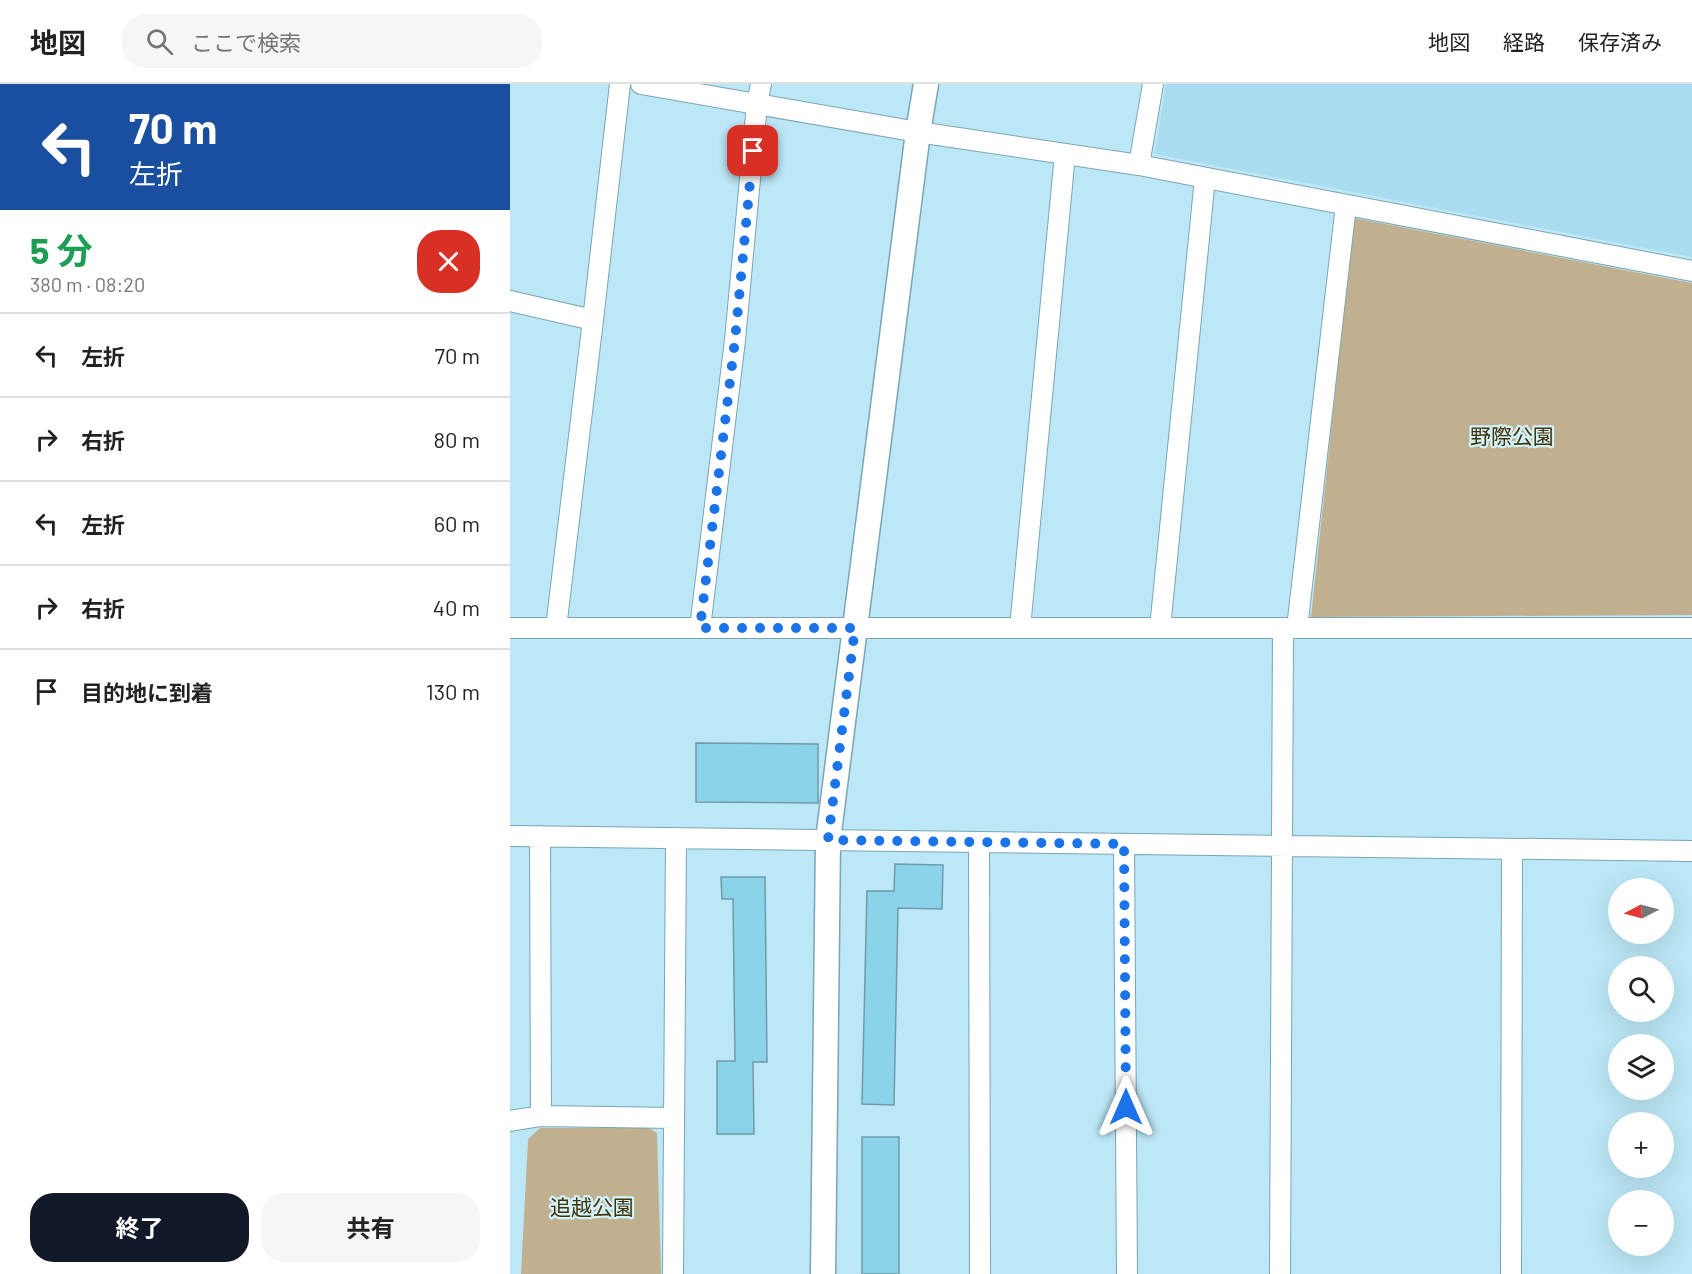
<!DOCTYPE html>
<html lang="ja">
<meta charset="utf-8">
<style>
body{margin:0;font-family:Barlow,"Noto Sans JP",sans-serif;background:#f6f6f6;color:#222;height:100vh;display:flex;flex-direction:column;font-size:22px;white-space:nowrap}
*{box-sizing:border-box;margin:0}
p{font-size:20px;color:#767676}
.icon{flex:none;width:33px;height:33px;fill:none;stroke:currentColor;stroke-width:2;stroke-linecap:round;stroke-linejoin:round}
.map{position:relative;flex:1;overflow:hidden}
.panel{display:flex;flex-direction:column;background:#fff;width:510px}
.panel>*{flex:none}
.guide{background:#1a4fa0;color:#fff;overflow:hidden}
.needle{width:39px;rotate:264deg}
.buttons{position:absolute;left:1098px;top:794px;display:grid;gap:12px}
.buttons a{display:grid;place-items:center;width:66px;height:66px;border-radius:50%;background:#fff;box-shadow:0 6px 24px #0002;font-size:30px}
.pin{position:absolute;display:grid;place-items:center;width:51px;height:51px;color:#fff;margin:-26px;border-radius:12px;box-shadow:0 3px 9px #0006}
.me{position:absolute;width:66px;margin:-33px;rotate:0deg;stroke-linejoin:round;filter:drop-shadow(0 0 4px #0008)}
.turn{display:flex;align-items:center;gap:21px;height:126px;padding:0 30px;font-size:27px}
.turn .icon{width:78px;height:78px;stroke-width:2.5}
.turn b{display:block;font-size:42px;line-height:51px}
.round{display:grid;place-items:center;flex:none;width:63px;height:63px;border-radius:24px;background:#f6f6f6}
.summary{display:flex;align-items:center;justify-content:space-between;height:102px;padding:0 30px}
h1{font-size:36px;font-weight:700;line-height:45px;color:#1e9e55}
.button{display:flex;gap:12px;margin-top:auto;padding:12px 30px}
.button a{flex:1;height:69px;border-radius:24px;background:#111827;color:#fff;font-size:24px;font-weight:700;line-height:69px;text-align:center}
.button a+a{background:#f6f6f6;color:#222}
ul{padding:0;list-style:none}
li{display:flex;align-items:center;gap:18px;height:84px;padding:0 30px;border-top:2px solid #e0e0e0}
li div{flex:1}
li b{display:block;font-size:22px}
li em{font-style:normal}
header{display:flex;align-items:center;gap:36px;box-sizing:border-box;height:84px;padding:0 30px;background:#fff;border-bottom:2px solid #e0e0e0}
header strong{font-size:28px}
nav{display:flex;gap:33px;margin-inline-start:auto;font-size:21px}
.search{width:420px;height:54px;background:#f6f6f6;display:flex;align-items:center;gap:15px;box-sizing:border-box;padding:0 21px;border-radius:24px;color:#767676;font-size:22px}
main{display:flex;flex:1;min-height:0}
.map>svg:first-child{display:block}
</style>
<header>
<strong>地図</strong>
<div class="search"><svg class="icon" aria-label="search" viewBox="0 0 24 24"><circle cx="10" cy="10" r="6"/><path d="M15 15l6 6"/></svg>ここで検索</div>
<nav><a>地図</a><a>経路</a><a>保存済み</a></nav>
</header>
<main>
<section class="panel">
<div class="guide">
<div class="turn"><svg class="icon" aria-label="left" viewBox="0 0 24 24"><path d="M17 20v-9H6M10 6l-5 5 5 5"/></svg><div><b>70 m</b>左折</div></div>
</div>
<div class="summary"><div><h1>5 分</h1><p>380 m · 08:20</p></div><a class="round" style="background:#d93025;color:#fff"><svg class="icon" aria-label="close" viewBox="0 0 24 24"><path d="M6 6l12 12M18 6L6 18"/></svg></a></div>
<ul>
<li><svg class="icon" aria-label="left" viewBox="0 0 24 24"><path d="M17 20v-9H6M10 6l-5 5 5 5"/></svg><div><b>左折</b></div><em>70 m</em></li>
<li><svg class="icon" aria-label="right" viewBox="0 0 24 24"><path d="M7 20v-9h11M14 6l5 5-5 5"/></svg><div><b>右折</b></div><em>80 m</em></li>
<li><svg class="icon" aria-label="left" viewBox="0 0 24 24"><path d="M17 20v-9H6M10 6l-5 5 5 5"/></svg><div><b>左折</b></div><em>60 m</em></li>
<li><svg class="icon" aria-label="right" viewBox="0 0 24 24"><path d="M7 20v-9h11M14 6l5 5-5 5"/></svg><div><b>右折</b></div><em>40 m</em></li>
<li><svg class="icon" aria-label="arrive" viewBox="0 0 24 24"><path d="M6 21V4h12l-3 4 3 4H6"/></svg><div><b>目的地に到着</b></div><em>130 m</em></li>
</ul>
<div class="button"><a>終了</a><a>共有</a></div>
</section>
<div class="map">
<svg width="1182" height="1190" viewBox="0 0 1182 1190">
<rect width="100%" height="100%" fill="#bce7f6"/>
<!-- built -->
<path fill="#a8dcee" d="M656,0H1182V173L645,70Z"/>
<!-- green -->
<path fill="#c1b08f" d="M844,134L1182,199V531L801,533Z
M30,1044H139L147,1049L151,1190H11L18,1055Z"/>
<!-- building -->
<path fill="#8bd3eb" stroke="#719aa8" stroke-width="1.5" d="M186,659L308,660V719L186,718Z
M385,780L433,781L432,825L388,824L384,1021L352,1020L357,807H384Z
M211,793H255L257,978H243L244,1050H207V977H225L223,815H212Z
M352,1053H389V1190H352Z"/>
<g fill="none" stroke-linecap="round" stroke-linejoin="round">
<defs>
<path id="minor" d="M131,0L408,48L629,81L1182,187
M629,81L643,0
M0,217L83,236
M0,544H1182
M46,544L83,236L110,0
M190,544L225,256L247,20L251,0
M510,544L555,70
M650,544L695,94
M787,544L836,121
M0,752L1182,767
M30,752L31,1032
M469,758L470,1190
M614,760L617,1190
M0,1037L31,1032L164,1034
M163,1190L166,754
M770,1190L773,544
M1001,1190L1002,765"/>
<path id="tertiary" d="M313,1190L318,756L408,48L416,0"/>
</defs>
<!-- minor casing -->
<use href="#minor" stroke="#7ba5b3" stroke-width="22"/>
<!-- tertiary casing -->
<use href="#tertiary" stroke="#7ba5b3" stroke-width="27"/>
<!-- minor -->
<use href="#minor" stroke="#fff" stroke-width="20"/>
<!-- tertiary -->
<use href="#tertiary" stroke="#fff" stroke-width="24"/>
</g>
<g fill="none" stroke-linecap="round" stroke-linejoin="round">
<!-- route -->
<path stroke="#1a73e8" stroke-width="10" stroke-dasharray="0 18" d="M243,67L225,256L190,544H345L318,756L614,760L616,1023"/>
</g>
<g text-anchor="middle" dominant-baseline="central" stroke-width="4.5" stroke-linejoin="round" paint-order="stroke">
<!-- park labels -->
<g font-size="21" fill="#443102" stroke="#d0f3ff">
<text x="1002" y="351">野際公園</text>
<text x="82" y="1122">追越公園</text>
</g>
</g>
</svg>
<div class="buttons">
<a><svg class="needle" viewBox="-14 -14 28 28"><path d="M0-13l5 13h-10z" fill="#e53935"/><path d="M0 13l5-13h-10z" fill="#767676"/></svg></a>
<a><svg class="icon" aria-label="search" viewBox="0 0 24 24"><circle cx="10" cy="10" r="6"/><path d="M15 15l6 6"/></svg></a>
<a><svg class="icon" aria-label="layers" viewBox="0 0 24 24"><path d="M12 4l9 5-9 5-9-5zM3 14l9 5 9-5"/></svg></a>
<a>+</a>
<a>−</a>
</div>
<div class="pin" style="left:243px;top:67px;background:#d93025"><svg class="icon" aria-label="arrive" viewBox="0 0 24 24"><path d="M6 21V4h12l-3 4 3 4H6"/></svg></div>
<svg class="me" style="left:616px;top:1023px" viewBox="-20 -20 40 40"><path d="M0-17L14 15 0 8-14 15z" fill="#1a73e8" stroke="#fff" stroke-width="4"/></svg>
</div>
</main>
